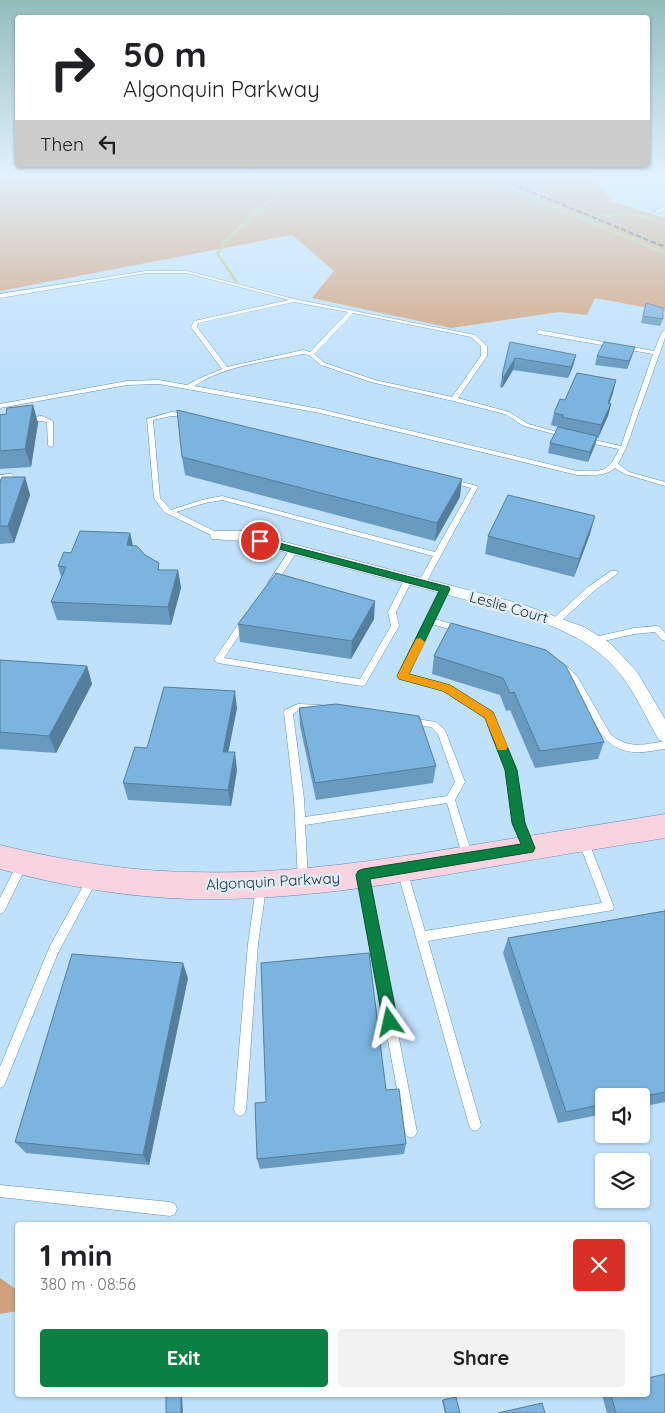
<!DOCTYPE html>
<meta charset="utf-8">
<style>
body{margin:0;font-family:Quicksand,sans-serif;background:#f2f2f2;color:#202124;height:100vh;display:flex;flex-direction:column;font-size:19px;white-space:nowrap}
*{box-sizing:border-box;margin:0}
p{font-size:16px;color:#757577}
.icon{flex:none;width:28px;height:28px;fill:none;stroke:currentColor;stroke-width:2;stroke-linecap:round;stroke-linejoin:round}
.map{position:relative;flex:1;overflow:hidden}
.sheet{position:absolute;left:15px;top:1222px;width:635px;height:175px;display:flex;flex-direction:column;background:#fff;border-radius:5px;box-shadow:0 1px 4px #0004}
.sheet>*{flex:none}
.banner{position:absolute;left:15px;top:15px;width:635px;height:152px;border-radius:5px;box-shadow:0 1px 4px #0004;background:#fff;color:#202124;overflow:hidden}
.fabs{position:absolute;left:595px;top:1088px;display:grid;gap:10px}
.fabs a{display:grid;place-items:center;width:55px;height:55px;border-radius:5px;background:#fff;box-shadow:0 1px 4px #0004;font-size:25px}
.pin{position:absolute;display:grid;place-items:center;width:42px;height:42px;color:#fff;margin:-21px;border:2px solid #fff;border-radius:50%;box-shadow:0 1px 5px #0007}
.me{position:absolute;width:55px;margin:-28px;rotate:349deg;stroke-linejoin:round;filter:drop-shadow(0 0 4px #0008)}
.turn{display:flex;align-items:center;gap:18px;height:105px;padding:0 25px;font-size:22px}
.turn .icon{width:65px;height:65px;stroke-width:2.5}
.turn b{display:block;font-size:35px;line-height:42px}
.then{display:flex;align-items:center;height:48px;padding:0 25px;background:#0003;gap:10px;font-size:19px}
.round{display:grid;place-items:center;flex:none;width:52px;height:52px;border-radius:5px;background:#f2f2f2}
.summary{display:flex;align-items:center;justify-content:space-between;height:85px;padding:0 25px}
h1{font-size:30px;font-weight:700;line-height:38px}
.primary-button{display:flex;gap:10px;margin-top:auto;padding:10px 25px}
.primary-button a{flex:1;height:58px;border-radius:5px;background:#0b8043;color:#fff;font-size:20px;font-weight:700;line-height:58px;text-align:center}
.primary-button a+a{background:#f2f2f2;color:#202124}
.map>svg:first-child{display:block}
</style>
<div class="map">
<svg width="665" height="1413" viewBox="0 0 665 1413">
<rect width="100%" height="100%" fill="#bfe1fc"/>
<!-- green -->
<path fill="#cfa27c" d="M0,174H590L613,202L665,218V311L595,298L587,315L559,312L451,328L312,298L334,271L292,235L0,291Z
M0,1278L17,1290V1311L0,1314Z"/>
<g fill="none" stroke-linecap="round" stroke-linejoin="round">
<!-- stream -->
<path stroke="#b4cb7a" stroke-width="2.5" d="M474,174L665,253
M585,220C613,212 639,211 665,225
M236,281L217,253L222,249L223,243L298,174"/>
<defs>
<path id="lane" d="M665,206V209L658,213L654,212Z
M146,271H187L294,299L475,335L487,346V356L458,398L509,412L528,424L568,435L565,437L524,426L505,414L453,401L371,382L321,365L309,355L303,354C266,362 226,365 194,386L320,409L577,471C602,471 608,474 619,449L585,442L582,440L585,438L621,446L653,354L539,334L536,332L539,330L654,351L662,332L665,330V338L626,448L618,464L629,472L665,482V486L625,474L615,468C605,477 590,475 577,475L320,413L159,384L127,385L0,408V404L127,381L159,380L187,385L198,379L222,369L191,327L194,321L289,300L187,273H146L0,298V294ZM294,302L348,312L310,352L303,350L227,367L197,327L198,323ZM353,313L471,337L481,346V356L452,397L375,380L325,363L314,354Z
M171,412L187,413L190,415L187,417L171,416L153,420L160,498L171,510L202,500L222,496L435,552L471,488L448,482L447,481L450,479L477,486L478,487L426,583L422,586L418,583L433,556L222,500L205,503L176,512L220,534L221,536L217,538L164,512L154,498L147,419Z
M42,416L53,421V446L51,447L48,445L47,422C39,419 29,424 22,420L25,418Z
M11,474L14,476L13,477L0,479V475Z
M291,548H297L298,550L275,585H269L268,583Z
M611,571H617L618,573L594,591L559,623H553L552,621L553,619L588,587Z
M408,577L412,580L396,612L399,626L365,685L362,686L218,663L214,660L241,620L244,619L248,622L224,658L360,679L391,626L388,612L404,580Z
M445,586L449,589L435,619L462,627L463,629L459,632L432,624L408,674L450,686L492,713L516,770L524,823L534,848L533,851L529,852L525,851L514,823L506,770L485,717L444,690L400,678L399,676L441,589Z
M657,626L660,627L665,633V641L662,640L655,632L634,634L595,643L591,640L595,637L634,628Z
M560,662L563,663L577,676L611,735C630,749 643,745 665,741V749C655,750 645,753 634,752C596,750 590,705 571,680C567,676 562,671 557,667L556,665L557,663Z
M298,704L321,705L324,706L325,708L324,710L321,711L299,710L293,714L304,799L305,817L447,796L455,782L438,734L431,727L410,724L407,723L406,721L407,719L410,718L436,722L445,730L465,782L455,800L473,858L472,861L468,862L464,861L463,858L447,803L305,825L308,879L307,882L303,884L299,882L298,879L294,799L284,712L285,710Z
M583,836L587,837L588,840L614,907L613,910L428,941L481,1125L479,1129L475,1131L471,1129L469,1125L397,870L398,867L402,866L406,867L407,870L425,931L602,903L578,840L579,837Z
M22,861L26,862L27,865L4,912L0,914V898L18,862Z
M363,873L367,875L368,878L417,1132L415,1136L411,1138L407,1136L405,1132L358,878L359,875Z
M92,875L96,877L97,880L58,953L4,1086L0,1088V1067L50,946L88,877Z
M261,883L265,885L266,888L258,944L246,1110L244,1114L240,1116L236,1114L234,1110L248,944L256,888L257,885Z
M0,1185L170,1202L175,1204L177,1209L175,1214L170,1216L0,1197Z"/>
<path id="street" d="M217,531H243L521,604L584,627L610,643L637,672L665,719V742L659,740C647,720 638,698 624,679C599,643 557,627 517,613L243,541L212,539L210,536L212,533Z"/>
<path id="secondary" d="M665,814V838C603,848 541,858 479,869C383,886 288,901 190,899C125,897 62,886 0,869V845C62,860 125,871 190,872C288,875 383,860 479,844C541,834 603,824 665,814Z"/>
</defs>
<!-- lane casing -->
<use href="#lane" stroke="#5a93bd" stroke-width="1"/>
<!-- street casing -->
<use href="#street" stroke="#5a93bd" stroke-width="1"/>
<!-- secondary casing -->
<use href="#secondary" stroke="#5a93bd" stroke-width="1"/>
<!-- lane -->
<use href="#lane" fill="#fff" fill-rule="evenodd"/>
<!-- street -->
<use href="#street" fill="#fff" fill-rule="evenodd"/>
<!-- secondary -->
<use href="#secondary" fill="#f9d4e0" fill-rule="evenodd"/>
<!-- rail -->
<path stroke="#3d576b" stroke-width="2" stroke-dasharray="5.5 2.5" stroke-linecap="butt" d="M488,174L665,247"/>
</g>
<!-- wall -->
<path fill="#699bc0" d="M646,303L663,319L660,326L641,323Z
M510,342L576,355L573,366L568,378L513,370L502,388L500,387L502,376Z
M597,356H632L627,369L595,365Z
M613,393L609,403L611,404L608,416L598,438H597L595,445L588,462L548,453L550,443L558,427L551,425L554,413Z
M33,405L38,423L31,467L0,469V415L6,414Z
M182,457L460,497L435,541L185,475Z
M25,477L30,495L14,543L0,544V482Z
M130,533L133,546L160,570H178L181,588L171,625L57,620L51,602L61,577L58,566L71,553Z
M590,534L574,577L485,554L488,536Z
M374,619L351,659L240,642L238,624Z
M451,623L604,742L598,759L535,768L510,710L506,711L500,695L432,674L434,656Z
M0,660L87,666L92,684L56,753L0,749Z
M237,708L228,752L237,770L231,806L128,800L123,783L147,748Z
M299,708L436,766L433,783L316,800L300,726Z
M665,909V1102L641,1107V1096H604V1114L558,1123L503,953L508,938L664,911Z
M188,978L149,1165L26,1153L15,1142Z
M386,1090L406,1144L404,1154L260,1169L257,1159Z
M602,1395H648L665,1413H607Z
M443,1400L460,1413H445L442,1401Z"/>
<!-- shaded-wall -->
<path fill="#557e9c" d="M635,347L632,356L627,369L629,361Z
M576,355L573,366L568,378L571,367Z
M515,358L513,370L502,388L504,377Z
M616,380L613,393L605,416L608,403Z
M611,404L608,416L598,438L601,425Z
M33,405L38,423L31,467L25,449Z
M597,436L595,445L588,462L590,452Z
M25,477L30,495L14,543L8,526Z
M462,479L460,497L435,541L437,523Z
M595,516L590,534L574,577L579,559Z
M130,533L134,551L127,545Z
M178,570L181,588L171,625L168,607Z
M375,601L374,619L351,659L352,641Z
M87,666L92,684L56,753L49,736Z
M235,691L237,708L225,769L223,752Z
M235,752L237,770L231,806L228,790Z
M183,963L188,978L149,1165L143,1155Z
M181,1395L182,1396L183,1413H181Z"/>
<!-- building -->
<path fill="#7ab4df" stroke="#557e9c" d="M646,303L663,308V319L643,316Z
M510,342L576,355L571,367L515,358L504,377L502,376Z
M604,342L635,347L629,361L597,356Z
M577,373L616,380L608,403L611,404L601,425L562,417L563,415L554,413L560,399L565,400Z
M33,405L25,449L0,451V415L6,414L7,408Z
M177,410L462,479L437,523L182,457Z
M558,427L597,436L590,452L550,443Z
M2,477H25L8,526H0V482Z
M508,495L595,516L579,559L488,536Z
M80,531L130,533L127,545L137,546L145,555L159,563L158,570H178L168,607L51,602L66,567L58,566L64,552L71,553Z
M276,573L375,601L352,641L238,624Z
M451,623L546,650L566,666L604,742L540,751L514,692L510,693L503,678L434,656Z
M0,660L87,666L49,736L0,732Z
M164,687L235,691L223,752H235L228,790L123,783L135,747L147,748Z
M336,704L419,716L436,766L315,783L299,708Z
M665,911V1092L641,1097V1096H604V1104L566,1112L508,938Z
M369,953L386,1090L399,1089L406,1144L257,1159L255,1103L266,1102L261,963Z
M72,954L183,963L143,1155L15,1142Z
M665,1374V1413H616L611,1395H648V1378Z
M181,1395V1413H166V1397Z
M456,1397L460,1413H446L443,1400Z
M542,1403L545,1413H498Z"/>
<!-- sky -->
<linearGradient id="sky" x2="0" y2="1"><stop stop-color="#93bdbc"/><stop offset="0.47" stop-color="#e2f2fe"/><stop offset="1" stop-color="#e2f2fe" stop-opacity="0"/></linearGradient>
<rect width="665" height="372" fill="url(#sky)"/>
<!-- route -->
<path fill="#0b8043" stroke="#07532c" d="M260,538L449,587L450,589L409,674L450,685L493,712L517,770L525,823L535,848L533,852L370,879L398,1022L396,1027L390,1029L385,1027L383,1022L356,875L358,871L363,869L521,844L512,823L505,770L485,718L443,691L399,679L397,676L439,591L256,543L255,541Z"/>
<!-- slow -->
<path fill="#f59e0b" d="M420,638L425,642L409,674L450,685L493,712L508,747L506,750H498L485,718L443,691L399,679L397,676L416,639Z"/>
<g text-anchor="middle" dominant-baseline="central" stroke-width="5" stroke-linejoin="round" paint-order="stroke">
<!-- street labels -->
<g font-size="15" fill="#193042" stroke="#e0ebf4">
<text transform="translate(509 607) rotate(16)">Leslie Court</text>
<text transform="translate(273 881) rotate(-3)">Algonquin Parkway</text>
</g>
</g>
</svg>
<div class="fabs">
<a><svg class="icon" aria-label="sound" viewBox="0 0 24 24"><path d="M4 9h4l5-4v14l-5-4H4zM17 9q2 3 0 6"/></svg></a>
<a><svg class="icon" aria-label="layers" viewBox="0 0 24 24"><path d="M12 4l9 5-9 5-9-5zM3 14l9 5 9-5"/></svg></a>
</div>
<div class="pin" style="left:260px;top:541px;background:#d93025"><svg class="icon" aria-label="arrive" viewBox="0 0 24 24"><path d="M6 21V4h12l-3 4 3 4H6"/></svg></div>
<svg class="me" style="left:390px;top:1022px" viewBox="-20 -20 40 40"><path d="M0-17L14 15 0 8-14 15z" fill="#0b8043" stroke="#fff" stroke-width="4"/></svg>
<div class="banner">
<div class="turn"><svg class="icon" aria-label="right" viewBox="0 0 24 24"><path d="M7 20v-9h11M14 6l5 5-5 5"/></svg><div><b>50 m</b>Algonquin Parkway</div></div>
<div class="then">Then<svg class="icon" aria-label="left" viewBox="0 0 24 24"><path d="M17 20v-9H6M10 6l-5 5 5 5"/></svg></div>
</div>
<section class="sheet">
<div class="summary"><div><h1>1 min</h1><p>380 m · 08:56</p></div><a class="round" style="background:#d93025;color:#fff"><svg class="icon" aria-label="close" viewBox="0 0 24 24"><path d="M6 6l12 12M18 6L6 18"/></svg></a></div>
<div class="primary-button"><a>Exit</a><a>Share</a></div>
</section>
</div>
